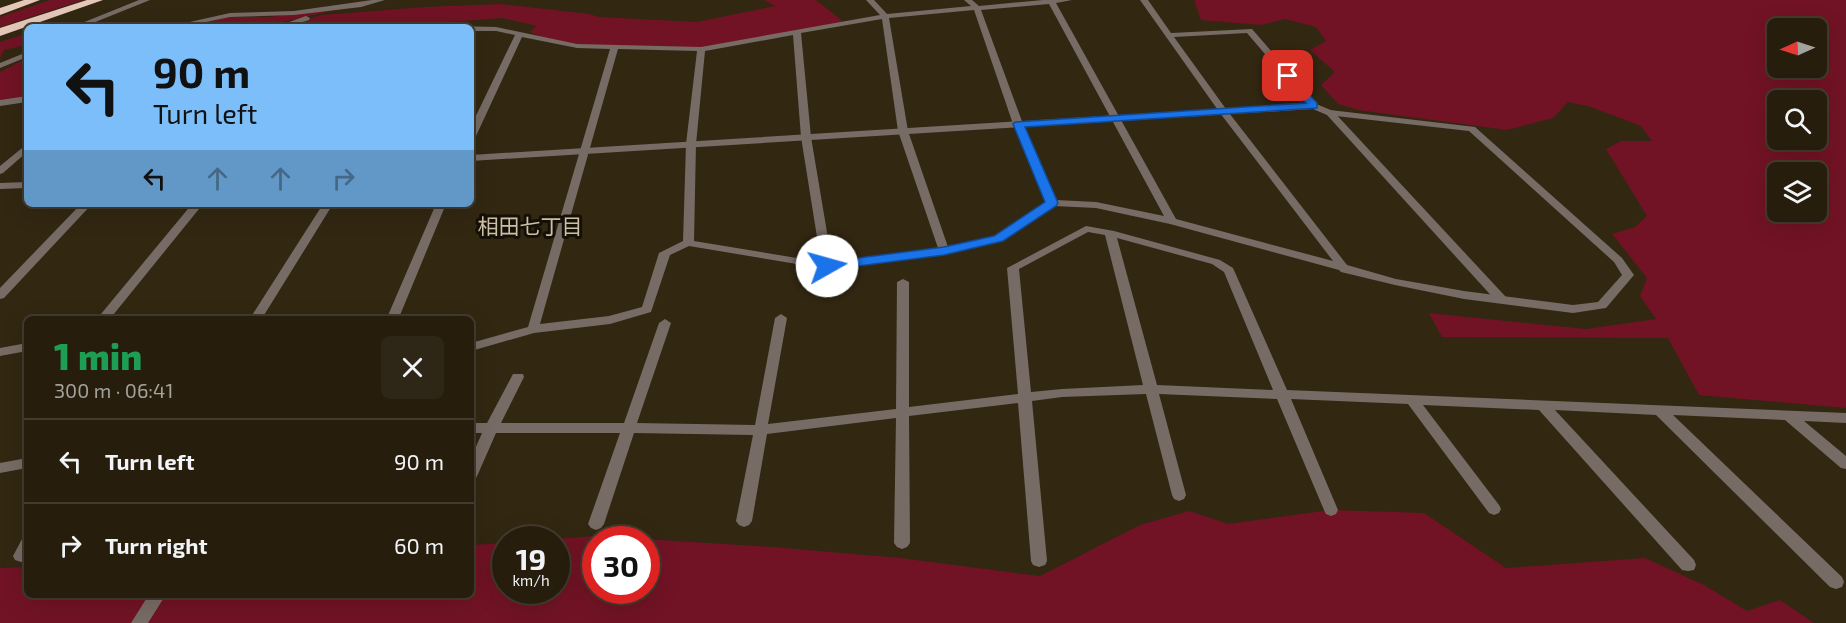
<!DOCTYPE html>
<meta charset="utf-8">
<style>
body{margin:0;font-family:"Exo 2","Noto Sans JP",sans-serif;background:#2e2616;color:#f1f3f6;height:100vh;display:flex;flex-direction:column;font-size:22px;white-space:nowrap}
*{box-sizing:border-box;margin:0}
p{font-size:20px;color:#a4a29d}
.icon{flex:none;width:33px;height:33px;fill:none;stroke:currentColor;stroke-width:2;stroke-linecap:round;stroke-linejoin:round}
.map{position:relative;flex:1;overflow:hidden}
.drawer{position:absolute;left:24px;top:316px;width:450px;height:282px;display:flex;flex-direction:column;background:#261d0d;border-radius:9px;box-shadow:0 6px 24px #0002,0 0 0 2px #423b2e}
.drawer>*{flex:none}
.guide{position:absolute;left:24px;top:24px;width:450px;height:183px;border-radius:9px;box-shadow:0 6px 24px #0002,0 0 0 2px #423b2e;background:#7bbef9;color:#111;overflow:hidden}
.needle{width:39px;rotate:267deg}
.tools{position:absolute;left:1767px;top:18px;display:grid;gap:12px}
.tools a{display:grid;place-items:center;width:60px;height:60px;border-radius:9px;background:#261d0d;box-shadow:0 6px 24px #0002,0 0 0 2px #423b2e;font-size:30px}
.speed{position:absolute;left:492px;top:526px;display:flex;gap:12px;font-size:30px;font-weight:700;text-align:center}
.speed>*{display:grid;place-content:center;width:78px;height:78px;border-radius:50%;background:#261d0d;box-shadow:0 6px 24px #0002,0 0 0 2px #423b2e;line-height:1}
.speed small{font-size:15px;font-weight:400}
.speed .limit{border:9px solid #d22;background:#fff;color:#111}
.pin{position:absolute;display:grid;place-items:center;width:51px;height:51px;color:#fff;margin:-26px;border-radius:12px;box-shadow:0 3px 9px #0006}
.me{position:absolute;width:66px;margin:-33px;rotate:83deg;stroke-linejoin:round;filter:drop-shadow(0 0 4px #0008)}
.turn{display:flex;align-items:center;gap:21px;height:126px;padding:0 30px;font-size:27px}
.turn .icon{width:78px;height:78px;stroke-width:2.5}
.turn b{display:block;font-size:42px;line-height:51px}
.lanes{display:flex;align-items:center;height:57px;padding:0 30px;background:#0003;justify-content:center;gap:30px;direction:ltr}
.lanes .off{opacity:.35}
.round{display:grid;place-items:center;flex:none;width:63px;height:63px;border-radius:9px;background:#2e2616}
.overview{display:flex;align-items:center;justify-content:space-between;height:102px;padding:0 30px}
h1{font-size:36px;font-weight:800;line-height:45px;color:#1e9e55}
ul{padding:0;list-style:none}
li{display:flex;align-items:center;gap:18px;height:84px;padding:0 30px;border-top:2px solid #423b2e}
li div{flex:1}
li b{display:block;font-size:22px}
li em{font-style:normal}
.map>svg:first-child{display:block}
</style>
<div class="map">
<svg width="1846" height="623" viewBox="0 0 1846 623">
<rect width="100%" height="100%" fill="#322711"/>
<!-- green -->
<path fill="#711324" fill-rule="evenodd" d="M50,0H83L0,27V17Z
M764,0H816L845,23L701,49L614,48L553,42L530,32L537,26L502,18L451,22L283,27L322,15L424,7L501,4L589,14L599,17L697,22L775,6Z
M1194,0H1846V408L1699,395L1668,338L1442,337L1429,313L1586,329L1656,319L1640,296L1647,278L1612,234L1635,227L1647,216L1606,149L1621,141H1652L1641,126L1591,107L1568,102L1553,118L1507,130L1358,110L1338,104L1321,85L1335,72L1310,50L1326,41L1316,27L1285,19L1261,25L1201,20ZM1778,28H1816V68H1778ZM1778,100H1816V140H1778ZM1778,172H1816V212H1778Z
M352,6L283,22L276,27H179L229,17H269Z
M27,33V45L4,50L0,58V42Z
M27,58V96L0,100V72Z
M1331,510L1424,513L1506,568L1645,558L1704,585L1747,611L1780,600L1814,623H0V568L27,567V596H471V545L505,543L506,591H556V540H543L595,536L773,547L900,558L1040,576L1140,525L1189,511L1228,524ZM596,540H646V591H596Z"/>
<g fill="none" stroke-linecap="round" stroke-linejoin="round">
<!-- minor -->
<path fill="#776b65" fill-rule="evenodd" d="M139,0H150L83,27H72Z
M372,0H385L361,7L294,15L230,17L182,27H167L230,13L294,11Z
M866,0H874L887,14L971,6L964,0H972L979,6L1043,0H1072L1056,3L1176,219L1333,261L1220,113L1140,0H1148L1171,33L1252,29L1317,104V108H1311L1247,33L1174,37L1226,109L1347,265L1396,279L1464,291L1573,305L1598,302L1622,275L1614,262L1469,131L1327,115V111L1330,110L1475,127L1622,258L1634,275L1606,308L1573,313L1464,299L1395,285L1341,272L1339,270L1170,224L1096,208L1054,206L1002,240L944,254L827,269L689,246L670,255L651,312L610,324L534,333L471,351V343L528,327L610,49L577,48L522,37L476,136L471,139V126L515,35L496,31H471V27H413L414,25L496,27L577,44L701,47L880,15ZM1049,4L1164,216L1096,202L1056,200L1023,124L981,10ZM974,10L1013,124L1046,202L994,236L948,247L908,131L889,18ZM882,19L898,131L938,248L832,262L811,137L801,33ZM793,35L801,137L821,262L694,241L696,144L705,51ZM618,49L697,51L686,144L683,241L659,253L642,307L609,316L540,324Z
M306,16L310,18L309,20L287,27H275Z
M27,52V57L0,68V63Z
M27,96V102L0,106V100Z
M27,144V152L3,173L0,174V166Z
M81,204H92L4,298L0,299V288Z
M192,204H203L109,320H96Z
M323,204H333L261,320H249Z
M436,204H446L398,320H386Z
M1086,226L1114,231L1220,260L1233,268L1287,390L1846,413V423L1804,421L1846,456V469L1841,468L1785,420L1673,415L1842,577L1844,582L1842,587L1836,589L1830,587L1656,415L1555,410L1694,560L1696,565L1694,570L1688,571L1682,570L1539,410L1423,405L1499,505L1501,509L1499,513L1494,515L1489,513L1408,404L1291,399L1338,510L1336,514L1331,516L1326,514L1324,510L1277,399L1159,394L1186,495L1184,499L1179,501L1174,499L1172,495L1146,394L1062,397L1032,401L1047,561L1045,565L1039,567L1033,565L1031,561L1018,403L909,416L910,543L907,547L902,549L897,547L894,543L896,418L767,434L752,521L749,525L744,527L739,525L736,521L753,435L634,433L604,524L601,528L596,530L591,528L588,524L620,433H496L478,474L476,478L471,479V458L482,433H471V423H487L513,374H523L524,377L501,423H624L659,323L665,319L671,323L637,423L755,425L775,318L781,314L787,318L768,424L896,409L897,282L903,279L909,282V407L1018,394L1007,268ZM1088,232L1105,235L1143,385L1062,389L1031,392L1019,269ZM1117,238L1212,264L1224,272L1273,390L1157,385Z
M27,343V351L0,356V348Z
M27,458V468L0,473V463Z
M27,537V560L21,562L15,560L13,556L22,539Z
M148,596H165L148,623H131Z"/>
<!-- tertiary -->
<path fill="#776b65" fill-rule="evenodd" d="M1314,103L1333,111L1505,296L1507,299L1505,302H1497L1327,115L1313,109L471,161V155Z
M27,182V188L0,189V183Z"/>
<!-- motorway -->
<path fill="#e4c7b8" fill-rule="evenodd" d="M24,0H40L0,15V8Z
M87,0H103L0,36V28Z"/>
</g>
<!-- route -->
<path fill="#1a73e8" stroke="#114b97" stroke-width="1.5" d="M1284,74H1291L1317,103V108L1025,127L1058,203L1056,206L1003,241L944,255L827,270L820,266L827,262L944,247L994,236L1045,202L1013,124L1015,122L1306,103L1284,78Z"/>
<g text-anchor="middle" dominant-baseline="central" stroke-width="6" stroke-linejoin="round" paint-order="stroke">
<!-- neighbourhood labels -->
<g font-size="21" fill="#cdbfa4" stroke="#151007">
<text x="530" y="225">相田七丁目</text>
</g>
</g>
</svg>
<div class="tools">
<a><svg class="needle" viewBox="-14 -14 28 28"><path d="M0-13l5 13h-10z" fill="#e53935"/><path d="M0 13l5-13h-10z" fill="#a4a29d"/></svg></a>
<a><svg class="icon" aria-label="search" viewBox="0 0 24 24"><circle cx="10" cy="10" r="6"/><path d="M15 15l6 6"/></svg></a>
<a><svg class="icon" aria-label="layers" viewBox="0 0 24 24"><path d="M12 4l9 5-9 5-9-5zM3 14l9 5 9-5"/></svg></a>
</div>
<div class="speed"><div>19<small>km/h</small></div><div class="limit">30</div></div>
<div class="pin" style="left:1288px;top:76px;background:#d93025"><svg class="icon" aria-label="arrive" viewBox="0 0 24 24"><path d="M6 21V4h12l-3 4 3 4H6"/></svg></div>
<svg class="me" style="left:827px;top:266px" viewBox="-20 -20 40 40"><circle r="19" fill="#fff"/><path d="M0-13L10 11 0 6-10 11z" fill="#1a73e8"/></svg>
<div class="guide">
<div class="turn"><svg class="icon" aria-label="left" viewBox="0 0 24 24"><path d="M17 20v-9H6M10 6l-5 5 5 5"/></svg><div><b>90 m</b>Turn left</div></div>
<div class="lanes"><svg class="icon" aria-label="left" viewBox="0 0 24 24"><path d="M17 20v-9H6M10 6l-5 5 5 5"/></svg><svg class="icon off" aria-label="ahead" viewBox="0 0 24 24"><path d="M12 20V5M6 11l6-6 6 6"/></svg><svg class="icon off" aria-label="ahead" viewBox="0 0 24 24"><path d="M12 20V5M6 11l6-6 6 6"/></svg><svg class="icon off" aria-label="right" viewBox="0 0 24 24"><path d="M7 20v-9h11M14 6l5 5-5 5"/></svg></div>
</div>
<section class="drawer">
<div class="overview"><div><h1>1 min</h1><p>300 m · 06:41</p></div><a class="round"><svg class="icon" aria-label="close" viewBox="0 0 24 24"><path d="M6 6l12 12M18 6L6 18"/></svg></a></div>
<ul>
<li><svg class="icon" aria-label="left" viewBox="0 0 24 24"><path d="M17 20v-9H6M10 6l-5 5 5 5"/></svg><div><b>Turn left</b></div><em>90 m</em></li>
<li><svg class="icon" aria-label="right" viewBox="0 0 24 24"><path d="M7 20v-9h11M14 6l5 5-5 5"/></svg><div><b>Turn right</b></div><em>60 m</em></li>
</ul>
</section>
</div>
